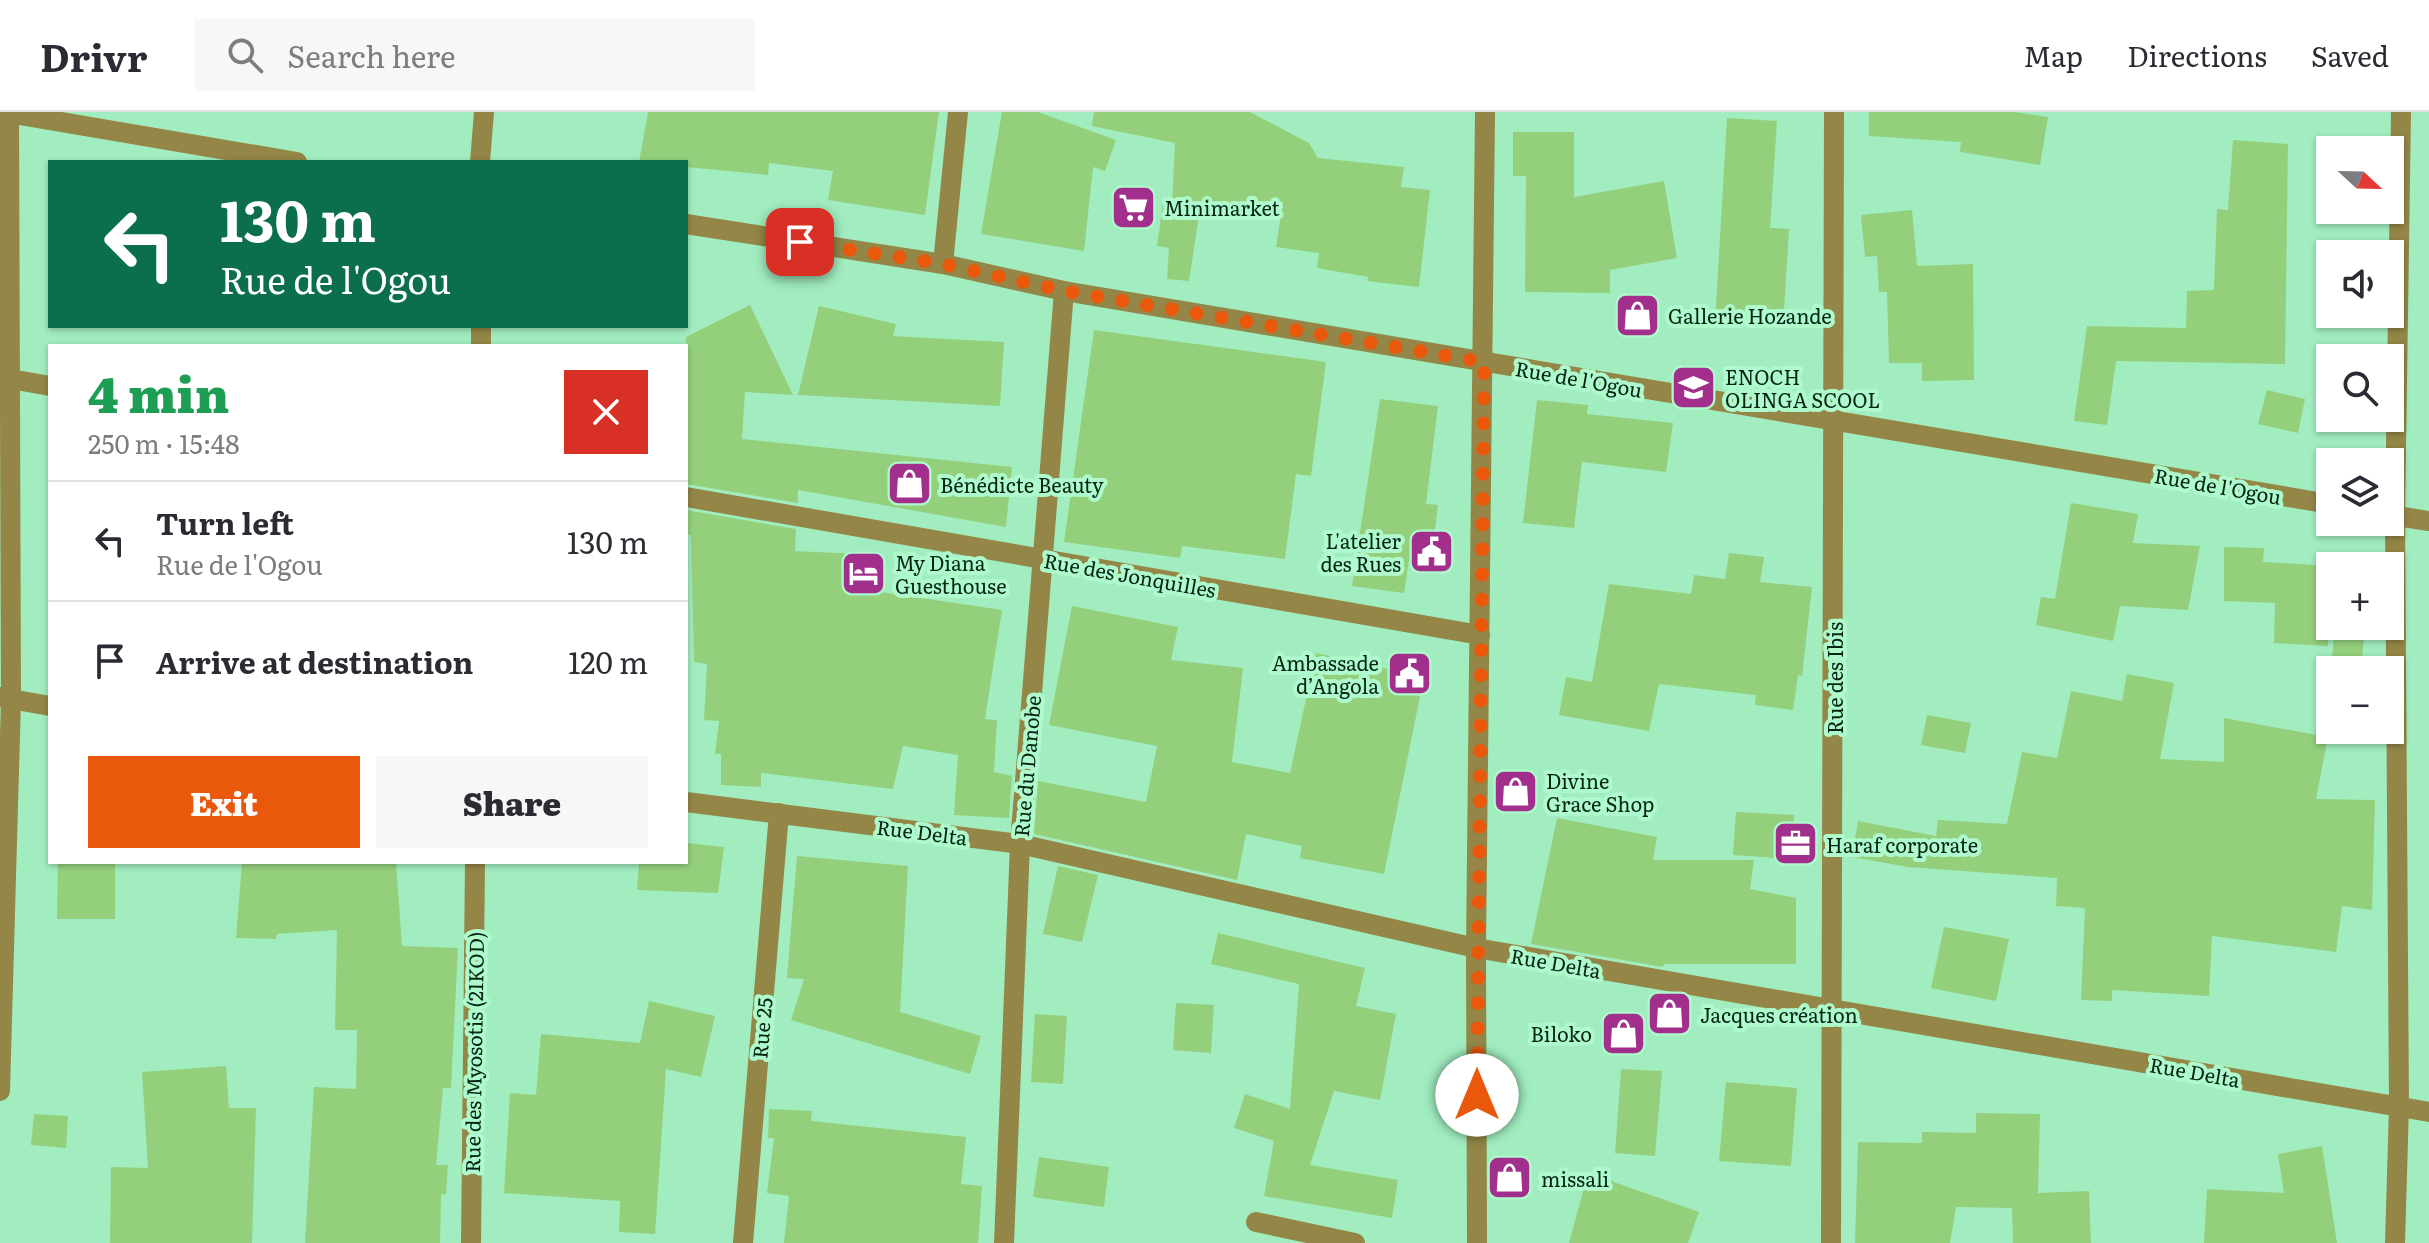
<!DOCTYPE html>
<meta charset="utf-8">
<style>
body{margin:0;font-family:Literata,serif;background:#f7f7f7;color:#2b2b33;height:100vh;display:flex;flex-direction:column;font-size:30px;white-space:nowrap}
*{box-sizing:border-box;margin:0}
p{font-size:26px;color:#7c7c81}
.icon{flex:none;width:44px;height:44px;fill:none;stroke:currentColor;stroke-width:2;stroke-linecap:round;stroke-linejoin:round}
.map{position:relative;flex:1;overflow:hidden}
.sheet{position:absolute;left:48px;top:232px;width:640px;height:520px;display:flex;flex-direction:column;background:#fff;border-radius:0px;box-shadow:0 2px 6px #0004}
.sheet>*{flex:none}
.top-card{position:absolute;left:48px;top:48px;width:640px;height:168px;border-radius:0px;box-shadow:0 2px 6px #0004;background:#0b6e4f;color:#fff;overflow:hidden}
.needle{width:52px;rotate:112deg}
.fabs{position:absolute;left:2316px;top:24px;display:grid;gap:16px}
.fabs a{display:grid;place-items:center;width:88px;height:88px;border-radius:0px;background:#fff;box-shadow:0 2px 6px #0004;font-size:40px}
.pin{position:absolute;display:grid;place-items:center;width:68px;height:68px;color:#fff;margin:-34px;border-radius:16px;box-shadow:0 4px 12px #0006}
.me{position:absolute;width:88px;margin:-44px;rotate:0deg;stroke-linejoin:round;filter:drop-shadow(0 0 6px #0008)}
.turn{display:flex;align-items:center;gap:28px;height:168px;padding:0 40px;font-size:36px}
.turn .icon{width:104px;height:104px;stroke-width:2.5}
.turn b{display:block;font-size:56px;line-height:68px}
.round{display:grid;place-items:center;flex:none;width:84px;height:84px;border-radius:0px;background:#f7f7f7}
.headline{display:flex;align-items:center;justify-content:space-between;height:136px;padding:0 40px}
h1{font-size:48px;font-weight:800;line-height:60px;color:#1e9e55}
.action{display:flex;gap:16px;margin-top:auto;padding:16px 40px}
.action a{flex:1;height:92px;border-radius:0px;background:#ea580c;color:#fff;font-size:32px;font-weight:800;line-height:92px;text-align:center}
.action a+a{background:#f7f7f7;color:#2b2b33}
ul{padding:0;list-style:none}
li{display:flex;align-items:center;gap:24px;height:120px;padding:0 40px;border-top:2px solid #e1e1e2}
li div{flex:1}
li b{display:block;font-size:30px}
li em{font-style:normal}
header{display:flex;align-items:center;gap:48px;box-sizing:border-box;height:112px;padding:0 40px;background:#fff;border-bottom:2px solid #e1e1e2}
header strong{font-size:38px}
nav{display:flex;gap:44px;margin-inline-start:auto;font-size:28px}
.search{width:560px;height:72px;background:#f7f7f7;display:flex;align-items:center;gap:20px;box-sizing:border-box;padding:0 28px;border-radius:0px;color:#7c7c81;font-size:30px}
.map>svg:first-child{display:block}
</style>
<header>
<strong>Drivr</strong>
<div class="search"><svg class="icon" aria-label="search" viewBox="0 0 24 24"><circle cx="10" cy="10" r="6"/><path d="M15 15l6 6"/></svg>Search here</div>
<nav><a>Map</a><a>Directions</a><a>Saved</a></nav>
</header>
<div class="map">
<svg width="2429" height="1131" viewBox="0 0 2429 1131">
<rect width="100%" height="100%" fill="#a1edbf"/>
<!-- building -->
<path fill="#94d07c" d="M648,0H939L925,103L828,88L833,59L769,51L768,63L686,55V50H639Z
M1002,0H1038L1116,28L1105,59L1093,55L1084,139L981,122Z
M1094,0H1250L1309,31L1318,46L1404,55L1401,75L1430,78L1419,175L1367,169L1368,165L1317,156L1319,141L1276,135L1282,96L1200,97L1189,169L1167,167L1169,136L1157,134L1163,91L1172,92L1175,31L1092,14Z
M1869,0H2015L2048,5L2040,53L1960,40L1961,30L1869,24Z
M1727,6L1777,9L1770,116L1789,117L1783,215L1715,211Z
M1513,20H1574V85L1664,69L1677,146L1610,158V181L1525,180L1526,64H1513Z
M2233,28L2288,32L2285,252L2116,249L2107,313L2074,309L2087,214L2186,216L2187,179L2214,178L2217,97L2228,98Z
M1912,98L1917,154L1973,152L1974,268L1922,269V251H1889L1887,180H1879L1877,144L1865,145L1861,103Z
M750,193L793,283L745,280L742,327L1012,355L1006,415L798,378V391L686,372V225Z
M819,194L896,212L893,224L1004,230L1000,294L798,283Z
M1094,218L1326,250L1311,364L1296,362L1285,447L1182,434L1180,446L1064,430Z
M2267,278L2305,287L2298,321L2258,312Z
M1380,287L1438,294L1426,392L1438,393L1431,451L1409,448L1404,481L1352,474Z
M1537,288L1588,293L1587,302L1673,311L1666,360L1582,350L1574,416L1523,411Z
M2071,391L2138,402L2133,431L2200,434L2188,498L2120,494L2113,529L2036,513L2041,485L2055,487Z
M686,398L796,417L795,439L878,443L874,479L1002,498L985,607L997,608L994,660L1012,664L1009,706L954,703L958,643L903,634L893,677L761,661V675L721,673V642H715L719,609L704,608L707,552L694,550L691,423L686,422Z
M2224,435L2264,436L2263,450L2330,454L2328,534L2274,531L2275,491L2224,489Z
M1729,441L1764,445L1760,470L1812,475L1802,564L1798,563L1793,598L1755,593L1756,583L1659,572L1649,619L1559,603L1566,565L1592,570L1609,472L1691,482L1694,463L1725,467Z
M1072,494L1178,515L1171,548L1243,556L1232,650L1290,661L1316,541L1424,565L1384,762L1300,746L1302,734L1246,722L1237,768L1034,722L1038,669L1146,690L1157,634L1049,613Z
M2335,514H2365L2361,558L2331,555Z
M2127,562L2174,571L2160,647L2224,650V606L2328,625L2316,687L2375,688L2372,798L2342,794L2336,840L2212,824L2209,884L2112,878V889L2081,888L2085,796L2056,794L2057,766L1908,755L1852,745L1858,709L1936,724L1938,708L2007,712L2022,640L2057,646L2071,579L2122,589Z
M1927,603L1971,611L1965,641L1921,633Z
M1736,700L1794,703L1792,747L1733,743Z
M1557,706L1657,725L1653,748H1754L1750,777L1796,786V852H1664L1663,855L1531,832Z
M686,731L724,735L718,781L637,778L639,750H686Z
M797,744L908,754L900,900L981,924L970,962L791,908L804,867L787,866Z
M58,750H115V807H57Z
M242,750H396L402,834L458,836L451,976H443L436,1053H448L446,1082H441L440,1131H305L314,975L356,977L357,918H335L337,818L277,822L276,827L236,826Z
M1058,754L1098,763L1082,830L1043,822Z
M1944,815L2009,827L1996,889L1931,876Z
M1218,821L1365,856L1356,894L1396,902L1380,988L1334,979L1310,1053L1398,1068L1392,1106L1264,1084L1274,1029L1234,1016L1245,982L1290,997L1299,872L1211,852Z
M649,889L715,904L701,965L666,957L655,1122L619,1120L620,1089L504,1081L510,981L536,983L541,922L640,931Z
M1176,891L1214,893L1211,941L1173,938Z
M1035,902L1067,904L1063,972L1031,970Z
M226,954L229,996H256L252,1131H110L111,1055L148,1056L142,960Z
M1621,957L1662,959L1655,1044L1615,1041Z
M1726,970L1797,976L1791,1054L1719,1049Z
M769,997L812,999L811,1009L966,1025L961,1072L982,1074L978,1131H784L789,1084L767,1081L774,1026H768Z
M1976,1001L2040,1002L2038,1081L2089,1079L2091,1131H2013L2012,1096L1956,1095L1950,1131H1855L1858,1030L1922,1031V1020L1976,1021Z
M34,1002L68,1004L66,1036L31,1033Z
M2322,1034L2337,1131H2204L2207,1077L2284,1081L2278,1042Z
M1039,1045L1109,1055L1104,1095L1033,1085Z
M1588,1061L1699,1100L1688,1131H1569Z"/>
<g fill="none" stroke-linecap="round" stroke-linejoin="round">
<!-- minor -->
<path stroke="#948647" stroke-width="20" d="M480,50L484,0
M943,152L958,0
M481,214V234
M0,265L50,274
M686,385L1480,523
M0,585L50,594
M686,690L1020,732L1476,836L2429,1000
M0,979L11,587L9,0
M1256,1110L1355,1131
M471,1131L475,750
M743,1131L779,701
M1004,1131L1020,732L1064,179
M1831,1131L1834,0
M2395,1131L2399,994L2395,403L2401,0"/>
<!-- tertiary -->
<path stroke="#948647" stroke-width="20" d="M2,0L297,50
M686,112L943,152L1064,179L2330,392
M2390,403L2429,409
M1477,1131L1476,836L1485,0"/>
</g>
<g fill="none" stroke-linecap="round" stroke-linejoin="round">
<!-- route -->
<path stroke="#ea580c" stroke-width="14" stroke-dasharray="0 25.2" d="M800,130L943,152L1064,179L1484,250L1477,983"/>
</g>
<!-- icons -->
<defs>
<symbol id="supermarket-square" viewBox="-11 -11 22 22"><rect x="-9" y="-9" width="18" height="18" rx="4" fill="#a22f8b" stroke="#aefacc"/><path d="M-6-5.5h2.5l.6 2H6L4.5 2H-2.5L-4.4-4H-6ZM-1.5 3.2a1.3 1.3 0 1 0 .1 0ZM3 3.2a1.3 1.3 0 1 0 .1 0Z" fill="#fff"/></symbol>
<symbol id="shop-square" viewBox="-11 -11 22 22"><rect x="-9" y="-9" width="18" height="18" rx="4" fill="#a22f8b" stroke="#aefacc"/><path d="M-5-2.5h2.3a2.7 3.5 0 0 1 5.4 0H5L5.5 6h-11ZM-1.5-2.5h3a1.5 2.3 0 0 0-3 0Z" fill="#fff"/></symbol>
<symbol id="school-square" viewBox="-11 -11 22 22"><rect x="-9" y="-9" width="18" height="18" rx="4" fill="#a22f8b" stroke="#aefacc"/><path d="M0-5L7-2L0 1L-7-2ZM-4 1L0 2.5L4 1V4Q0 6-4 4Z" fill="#fff"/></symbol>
<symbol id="civic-square" viewBox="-11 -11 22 22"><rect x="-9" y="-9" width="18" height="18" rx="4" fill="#a22f8b" stroke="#aefacc"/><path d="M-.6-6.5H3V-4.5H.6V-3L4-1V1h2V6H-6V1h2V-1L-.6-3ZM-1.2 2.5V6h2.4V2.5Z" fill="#fff"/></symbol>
<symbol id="hotel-square" viewBox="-11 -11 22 22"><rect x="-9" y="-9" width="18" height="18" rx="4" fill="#a22f8b" stroke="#aefacc"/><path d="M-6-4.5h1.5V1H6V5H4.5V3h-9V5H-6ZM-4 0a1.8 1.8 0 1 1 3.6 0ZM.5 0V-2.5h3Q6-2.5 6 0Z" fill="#fff"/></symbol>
<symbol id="office-square" viewBox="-11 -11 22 22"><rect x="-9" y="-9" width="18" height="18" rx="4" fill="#a22f8b" stroke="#aefacc"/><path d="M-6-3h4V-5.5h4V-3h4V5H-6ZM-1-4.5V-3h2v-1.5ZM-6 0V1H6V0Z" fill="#fff"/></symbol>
</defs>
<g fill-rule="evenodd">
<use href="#supermarket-square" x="1108" y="70" width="51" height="51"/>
<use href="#shop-square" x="1612" y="178" width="51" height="51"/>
<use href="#school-square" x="1668" y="250" width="51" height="51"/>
<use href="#shop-square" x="884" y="346" width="51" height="51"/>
<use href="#civic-square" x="1406" y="414" width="51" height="51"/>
<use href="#hotel-square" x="838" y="436" width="51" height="51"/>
<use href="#civic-square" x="1384" y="536" width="51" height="51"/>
<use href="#shop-square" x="1490" y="654" width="51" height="51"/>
<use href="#office-square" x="1770" y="706" width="51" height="51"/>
<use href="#shop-square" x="1644" y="876" width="51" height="51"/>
<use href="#shop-square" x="1598" y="896" width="51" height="51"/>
<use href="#shop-square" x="1484" y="1040" width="51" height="51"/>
</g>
<g text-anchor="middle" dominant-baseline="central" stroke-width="8" stroke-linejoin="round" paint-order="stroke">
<!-- poi labels -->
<g font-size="20" fill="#042414" stroke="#aefacc" text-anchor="start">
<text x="1164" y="95">Minimarket</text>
<text x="1668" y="203">Gallerie Hozande</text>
<text x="1725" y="264">ENOCH<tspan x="1725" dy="23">OLINGA SCOOL</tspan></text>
<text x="940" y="372">Bénédicte Beauty</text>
<text x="1401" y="428" text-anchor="end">L'atelier<tspan x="1401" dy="23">des Rues</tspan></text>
<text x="895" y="450">My Diana<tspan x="895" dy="23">Guesthouse</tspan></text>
<text x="1379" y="550" text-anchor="end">Ambassade<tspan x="1379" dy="23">d’Angola</tspan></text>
<text x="1546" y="668">Divine<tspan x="1546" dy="23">Grace Shop</tspan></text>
<text x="1826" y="732">Haraf corporate</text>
<text x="1700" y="902">Jacques création</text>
<text x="1592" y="921" text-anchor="end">Biloko</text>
<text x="1541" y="1066">missali</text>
</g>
<!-- street labels -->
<g font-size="20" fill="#042414" stroke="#aefacc">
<text transform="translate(1579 266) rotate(10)">Rue de l'Ogou</text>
<text transform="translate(2218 373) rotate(10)">Rue de l'Ogou</text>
<text transform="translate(1130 462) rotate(10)">Rue des Jonquilles</text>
<text transform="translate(1834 566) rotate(-90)">Rue des Ibis</text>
<text transform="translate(1026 654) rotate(-85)">Rue du Danobe</text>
<text transform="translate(922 719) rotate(7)">Rue Delta</text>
<text transform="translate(1556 850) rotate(10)">Rue Delta</text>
<text transform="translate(761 916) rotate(-85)">Rue 25</text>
<text transform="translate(473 940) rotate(-89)">Rue des Myosotis (21KOD)</text>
<text transform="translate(2195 959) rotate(10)">Rue Delta</text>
</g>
</g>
</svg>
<div class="fabs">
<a><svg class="needle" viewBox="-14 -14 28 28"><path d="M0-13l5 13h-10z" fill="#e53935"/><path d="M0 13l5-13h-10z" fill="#7c7c81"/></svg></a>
<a><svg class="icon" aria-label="sound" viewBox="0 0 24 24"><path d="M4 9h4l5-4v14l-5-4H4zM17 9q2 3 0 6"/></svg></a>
<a><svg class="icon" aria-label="search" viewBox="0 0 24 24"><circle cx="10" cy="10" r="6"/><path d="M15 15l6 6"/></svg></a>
<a><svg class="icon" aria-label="layers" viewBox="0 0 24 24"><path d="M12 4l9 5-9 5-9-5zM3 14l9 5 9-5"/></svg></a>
<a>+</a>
<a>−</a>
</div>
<div class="pin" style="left:800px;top:130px;background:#d93025"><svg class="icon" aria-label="arrive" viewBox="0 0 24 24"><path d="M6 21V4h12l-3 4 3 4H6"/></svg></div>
<svg class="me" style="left:1477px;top:983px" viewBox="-20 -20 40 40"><circle r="19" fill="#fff"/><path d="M0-13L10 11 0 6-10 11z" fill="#ea580c"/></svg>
<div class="top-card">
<div class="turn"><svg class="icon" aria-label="left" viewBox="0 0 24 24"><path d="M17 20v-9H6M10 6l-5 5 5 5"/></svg><div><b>130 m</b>Rue de l'Ogou</div></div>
</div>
<section class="sheet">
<div class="headline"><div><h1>4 min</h1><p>250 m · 15:48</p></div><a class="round" style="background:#d93025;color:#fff"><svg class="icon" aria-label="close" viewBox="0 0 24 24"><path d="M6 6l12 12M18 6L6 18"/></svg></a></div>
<ul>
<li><svg class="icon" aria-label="left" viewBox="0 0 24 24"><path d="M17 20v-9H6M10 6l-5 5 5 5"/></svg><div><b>Turn left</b><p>Rue de l'Ogou</p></div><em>130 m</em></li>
<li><svg class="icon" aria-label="arrive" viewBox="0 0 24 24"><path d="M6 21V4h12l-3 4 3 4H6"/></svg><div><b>Arrive at destination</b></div><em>120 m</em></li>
</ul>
<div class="action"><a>Exit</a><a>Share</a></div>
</section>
</div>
